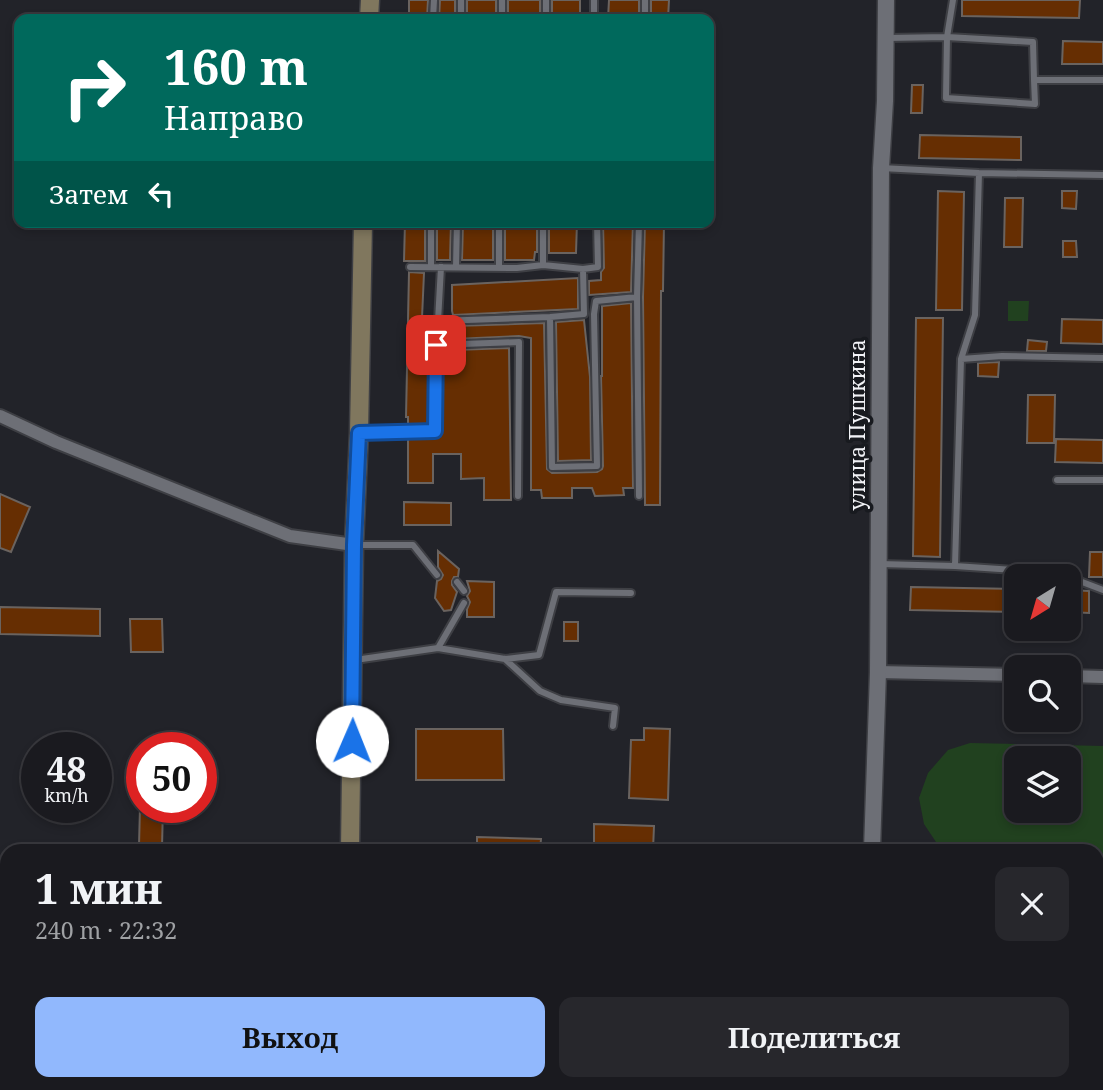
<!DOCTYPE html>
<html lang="ru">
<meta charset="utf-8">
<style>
body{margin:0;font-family:"Noto Serif",serif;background:#27272c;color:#f1f3f6;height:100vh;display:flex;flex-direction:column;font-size:26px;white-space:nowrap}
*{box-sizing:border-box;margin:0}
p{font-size:23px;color:#9fa1a4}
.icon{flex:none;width:38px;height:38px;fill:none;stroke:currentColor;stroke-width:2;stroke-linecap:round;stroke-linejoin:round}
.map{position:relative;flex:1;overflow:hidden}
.panel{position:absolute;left:0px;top:844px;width:1104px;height:247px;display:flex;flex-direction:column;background:#1a1a1f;border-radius:21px 21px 0 0;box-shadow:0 4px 10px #0003,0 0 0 2px #38383d}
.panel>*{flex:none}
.top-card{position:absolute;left:14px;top:14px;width:700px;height:214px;border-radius:14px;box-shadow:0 4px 10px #0003,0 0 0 2px #38383d;background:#00695c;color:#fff;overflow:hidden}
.needle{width:46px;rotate:217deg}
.fabs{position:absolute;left:1004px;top:564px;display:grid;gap:14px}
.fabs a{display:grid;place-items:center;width:77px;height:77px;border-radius:14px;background:#1a1a1f;box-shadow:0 4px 10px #0003,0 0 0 2px #38383d;font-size:35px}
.speed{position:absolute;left:21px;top:732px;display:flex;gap:14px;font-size:35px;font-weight:700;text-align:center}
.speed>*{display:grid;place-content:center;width:91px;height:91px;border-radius:50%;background:#1a1a1f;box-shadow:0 4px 10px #0003,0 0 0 2px #38383d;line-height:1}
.speed small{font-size:18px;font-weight:400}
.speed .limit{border:10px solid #d22;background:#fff;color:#111}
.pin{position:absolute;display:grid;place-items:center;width:60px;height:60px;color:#fff;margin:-30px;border-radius:14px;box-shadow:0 4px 10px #0006}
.me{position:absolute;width:77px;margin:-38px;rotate:1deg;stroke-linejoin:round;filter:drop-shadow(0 0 5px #0008)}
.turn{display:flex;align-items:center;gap:24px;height:147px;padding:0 35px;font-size:32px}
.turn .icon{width:91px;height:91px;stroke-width:2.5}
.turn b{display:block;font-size:49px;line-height:60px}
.then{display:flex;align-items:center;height:66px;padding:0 35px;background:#0003;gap:14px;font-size:26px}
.round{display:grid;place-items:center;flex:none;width:74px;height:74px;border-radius:14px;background:#27272c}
.headline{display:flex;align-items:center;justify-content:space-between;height:119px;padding:0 35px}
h1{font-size:42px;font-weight:700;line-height:52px}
.button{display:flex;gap:14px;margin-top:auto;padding:14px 35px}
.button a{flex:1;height:80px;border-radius:14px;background:#91b8fd;color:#111;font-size:28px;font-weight:700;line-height:80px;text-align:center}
.button a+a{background:#27272c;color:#f1f3f6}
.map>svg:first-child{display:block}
</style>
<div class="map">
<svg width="1103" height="1090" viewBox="0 0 1103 1090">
<rect width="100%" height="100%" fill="#222329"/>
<!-- green -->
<path fill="#21411f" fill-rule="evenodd" d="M1008,301H1029L1028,321H1008Z
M970,743L1103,746V859H1097V850H950L938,845L924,824L919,798L928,773L948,750ZM1017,758H1069V810H1017Z"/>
<!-- building -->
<path fill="#662e02" stroke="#6a635f" stroke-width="2" d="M409,0H428L427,19H409Z
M440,0H455V19H439Z
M467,0H496V19H467Z
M508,0H540V19H508Z
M552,0H580V19H552Z
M609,0H639V19H608Z
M651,0H669L668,19H651Z
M962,0H1080L1079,18L962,16Z
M1063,41L1103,42V64H1062Z
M912,85H923L922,113H911Z
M920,135L1021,137V160L919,158Z
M938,191L964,192L962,310H936Z
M1062,191H1077L1076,209L1062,208Z
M1005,198H1023L1022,247H1004Z
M405,222H425V261H404Z
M437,222H451L450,260H437Z
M463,222H493V260H462Z
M505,222H537V252H535L534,260H505Z
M549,222H577L576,253H549Z
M603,222H633L631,292L589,295V281L601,280V272L604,268Z
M645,222H664L663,291H661L660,505H645L643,297Z
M1063,241H1076L1077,257H1063Z
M409,272L424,273L422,318H432L431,332L428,333L427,353H430L429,425L408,426V417H406Z
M578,278V309L453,315L452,311V285Z
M631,303L633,488H623L624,495L595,496L592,488H572V498H542L541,490H531V338L519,336L454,339V326L544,323L547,469L552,473L597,472L602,469L603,466L601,376H602V306Z
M916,318H943L940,557L913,556Z
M1062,319L1103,320V344L1061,343Z
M584,320L590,377L591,460L558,461L556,322Z
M1028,340L1047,342L1046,351H1027Z
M509,348L511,500H484V478L461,479V454H433V483H408V437H436L441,432L442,352H455V350Z
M999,362L998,377L978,376V363Z
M1028,395H1055L1054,443H1027Z
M1056,439L1103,440V463L1055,462Z
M0,494L30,507L11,552L0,548Z
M404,502L451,503V525H404Z
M438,551L459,569L458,577H454L452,581V585L457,592L451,610L444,611L435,598L437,581L441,579L443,575L438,567Z
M1090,552H1103V577H1089Z
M467,581L494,582V617H467V609L470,602L467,596L470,591Z
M911,587L1017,589V612L910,610Z
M1069,590L1089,591V613L1069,612Z
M0,607L100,609V636L0,634Z
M130,619H162L163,652H131Z
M564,622H578V641H564Z
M644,728L670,729L668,800L629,798L631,740H644Z
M416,729H503L504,780H416Z
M140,807H163L162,847L139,846Z
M594,824L654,826L653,850H594Z
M477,837L541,839L540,850H477Z"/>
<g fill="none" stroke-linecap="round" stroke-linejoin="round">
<defs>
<path id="service" d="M594,0V19
M953,0L947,37L946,98L1035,104L1034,80
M433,19L434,0
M461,19V0
M502,19V0
M546,19V0
M645,19V0
M887,38L947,37L1033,42L1034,80H1103
M881,168L979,173L1103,175
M543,265V222
M410,267L517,268L543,265L583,269L598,267L597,222
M431,267V222
M441,267L438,321L550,317L584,314L583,269
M456,267L457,222
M499,268V222
M550,317L552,467L597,466L594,314L596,301L637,297
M436,345L438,321
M961,359L975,315L979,173
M360,433L435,431L436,345L519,342L518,496
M1057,480H1103
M639,496L637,297L639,222
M356,545H413L437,575
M880,564L955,566L1058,573L1067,576
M955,566L961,359L1002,356L1103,358
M1069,577L1103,590
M457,582L464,591
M438,648L464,603
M505,659L540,691L561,700L615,708L613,726
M355,660L438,648L505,659L539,655L556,592L631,593
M403,1083L404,1090
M264,1090V1083"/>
<path id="minor" d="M0,416L56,442L290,536L354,545
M878,672L1017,675
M1069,676L1103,677"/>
<path id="tertiary" d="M872,850L878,672L881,168L885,101L886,0
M866,1090V1083"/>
<path id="secondary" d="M369,19L370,0
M350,850L354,545L359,433L363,222
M346,1090V1083"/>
</defs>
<!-- service casing -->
<use href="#service" stroke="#3e3f44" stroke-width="10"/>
<!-- minor casing -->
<use href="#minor" stroke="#3e3f44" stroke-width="16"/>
<!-- tertiary casing -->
<use href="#tertiary" stroke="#3e3f44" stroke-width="19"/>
<!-- secondary casing -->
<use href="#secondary" stroke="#3e3f44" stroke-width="21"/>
<!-- service -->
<use href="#service" stroke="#6d6f76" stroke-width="6"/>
<!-- minor -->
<use href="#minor" stroke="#6d6f76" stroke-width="12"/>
<!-- tertiary -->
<use href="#tertiary" stroke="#6d6f76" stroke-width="16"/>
<!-- secondary -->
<use href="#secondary" stroke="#80775e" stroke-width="18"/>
</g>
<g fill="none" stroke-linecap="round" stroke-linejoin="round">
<defs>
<path id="route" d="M352,741L354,545L359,433L435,431L436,345"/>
</defs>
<!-- route casing -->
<use href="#route" stroke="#114b97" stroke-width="18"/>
<!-- route -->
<use href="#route" stroke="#1a73e8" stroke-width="12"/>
</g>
<g text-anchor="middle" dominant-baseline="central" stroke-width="7" stroke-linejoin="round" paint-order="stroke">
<!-- street labels -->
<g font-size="21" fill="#f1f2f6" stroke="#181a1f">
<text transform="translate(857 425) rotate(-90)">улица Пушкина</text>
</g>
</g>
</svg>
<div class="fabs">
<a><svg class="needle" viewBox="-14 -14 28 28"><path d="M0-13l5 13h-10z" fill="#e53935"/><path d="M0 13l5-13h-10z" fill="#9fa1a4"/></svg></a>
<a><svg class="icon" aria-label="search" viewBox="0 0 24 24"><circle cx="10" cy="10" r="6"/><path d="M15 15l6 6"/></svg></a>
<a><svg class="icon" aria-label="layers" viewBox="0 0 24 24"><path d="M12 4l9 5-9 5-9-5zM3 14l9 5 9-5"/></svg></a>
</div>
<div class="speed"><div>48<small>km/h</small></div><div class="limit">50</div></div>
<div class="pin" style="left:436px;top:345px;background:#d93025"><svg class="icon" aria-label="arrive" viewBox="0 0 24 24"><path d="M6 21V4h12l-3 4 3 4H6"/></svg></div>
<svg class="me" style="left:352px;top:741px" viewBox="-20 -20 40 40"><circle r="19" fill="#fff"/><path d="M0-13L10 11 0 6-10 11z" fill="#1a73e8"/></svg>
<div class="top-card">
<div class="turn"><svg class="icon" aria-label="right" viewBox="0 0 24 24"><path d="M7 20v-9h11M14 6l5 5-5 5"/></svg><div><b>160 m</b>Направо</div></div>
<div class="then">Затем<svg class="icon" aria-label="left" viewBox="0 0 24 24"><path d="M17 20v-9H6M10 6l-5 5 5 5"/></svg></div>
</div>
<section class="panel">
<div class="headline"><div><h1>1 мин</h1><p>240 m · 22:32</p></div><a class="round"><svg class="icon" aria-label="close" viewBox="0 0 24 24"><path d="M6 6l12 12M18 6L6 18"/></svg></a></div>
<div class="button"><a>Выход</a><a>Поделиться</a></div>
</section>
</div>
